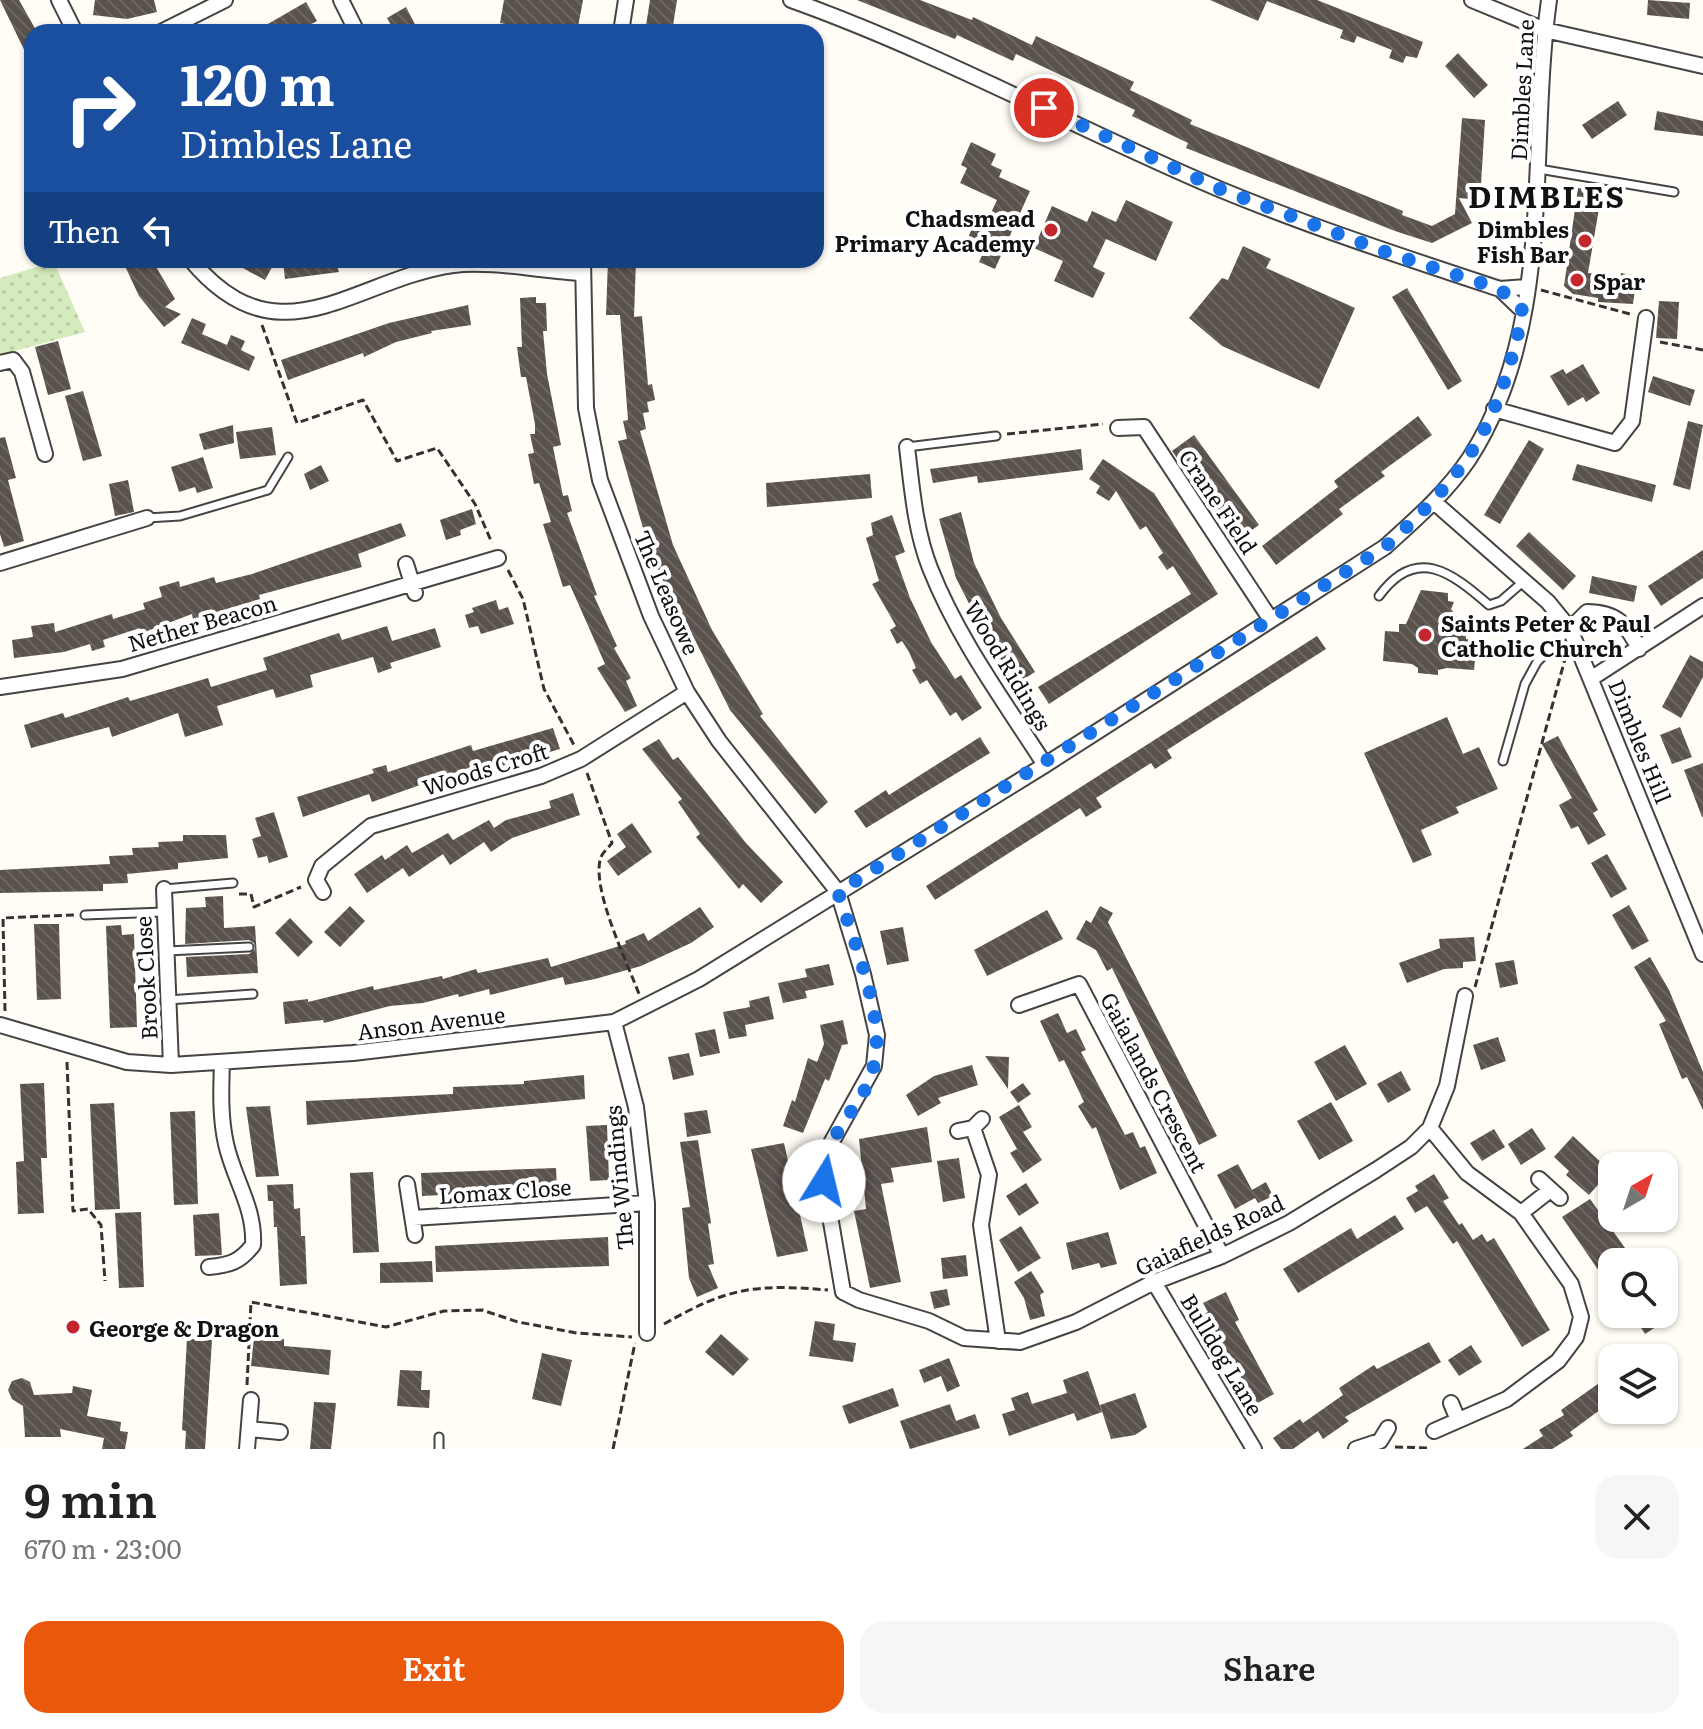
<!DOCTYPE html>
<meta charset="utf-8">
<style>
body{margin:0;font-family:Literata,serif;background:#f6f6f6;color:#222;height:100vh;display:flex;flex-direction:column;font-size:30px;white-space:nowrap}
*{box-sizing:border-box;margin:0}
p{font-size:26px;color:#767676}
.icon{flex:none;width:44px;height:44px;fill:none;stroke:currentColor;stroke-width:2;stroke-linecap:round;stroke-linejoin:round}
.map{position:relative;height:1449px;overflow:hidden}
.details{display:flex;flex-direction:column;background:#fff;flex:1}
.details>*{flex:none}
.banner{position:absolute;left:24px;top:24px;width:800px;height:244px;border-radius:24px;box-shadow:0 2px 6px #0004;background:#1a4fa0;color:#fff;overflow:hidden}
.needle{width:52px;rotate:39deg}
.buttons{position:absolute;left:1598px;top:1152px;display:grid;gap:16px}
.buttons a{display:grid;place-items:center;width:80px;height:80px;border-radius:16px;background:#fff;box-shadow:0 2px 6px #0004;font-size:40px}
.pin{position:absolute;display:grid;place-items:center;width:68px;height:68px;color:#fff;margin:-34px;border:4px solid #fff;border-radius:50%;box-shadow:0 2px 8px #0007}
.me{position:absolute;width:88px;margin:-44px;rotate:9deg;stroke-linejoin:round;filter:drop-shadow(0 0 6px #0008)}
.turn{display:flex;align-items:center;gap:28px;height:168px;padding:0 24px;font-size:36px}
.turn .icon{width:104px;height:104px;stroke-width:2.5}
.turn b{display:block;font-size:56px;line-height:68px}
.then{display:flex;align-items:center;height:76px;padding:0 24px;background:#0003;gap:16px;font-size:30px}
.round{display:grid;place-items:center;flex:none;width:84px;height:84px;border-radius:24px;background:#f6f6f6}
.headline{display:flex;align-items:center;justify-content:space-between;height:136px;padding:0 24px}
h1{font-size:48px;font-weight:600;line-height:60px}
.button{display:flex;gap:16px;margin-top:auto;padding:16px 24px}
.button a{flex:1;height:92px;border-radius:24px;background:#ea580c;color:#fff;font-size:32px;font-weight:600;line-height:92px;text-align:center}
.button a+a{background:#f6f6f6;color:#222}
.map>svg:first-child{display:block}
</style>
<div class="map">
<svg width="1703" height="1449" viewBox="0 0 1703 1449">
<defs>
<pattern id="grass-dots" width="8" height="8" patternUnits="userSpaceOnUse" patternTransform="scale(2)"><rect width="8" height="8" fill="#d5ebbd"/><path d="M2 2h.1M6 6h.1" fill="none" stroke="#b6c8a1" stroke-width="1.8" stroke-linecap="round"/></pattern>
<pattern id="building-back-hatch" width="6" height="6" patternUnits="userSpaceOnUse" patternTransform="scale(2)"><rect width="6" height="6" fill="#5a524d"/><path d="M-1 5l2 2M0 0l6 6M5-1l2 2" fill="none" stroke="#6d6662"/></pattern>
</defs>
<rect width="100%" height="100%" fill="#fffdf5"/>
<!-- grass -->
<path fill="url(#grass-dots)" d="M54,262L85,332L0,355V278Z"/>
<!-- building -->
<path fill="url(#building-back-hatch)" d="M0,0H19L37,32H32V66Z
M95,0H154L157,12L127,19L93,15Z
M504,0H583L577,32H548L500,23Z
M650,0H677L672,32H645Z
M857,0H920L972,20L973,17L1032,45L1036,36L1134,82L1130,90L1192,120L1190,124L1403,211L1402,215L1432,226L1455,214L1462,118L1485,120L1480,200L1459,198L1472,223L1432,243L1395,231L1186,148L1188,143L1132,116L1135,110L1016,54L1013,61L957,35L955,39Z
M1210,0H1317L1423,42L1417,58L1406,56L1403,63L1389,58L1392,50L1357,36L1354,43L1340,38L1343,30L1267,1L1258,21Z
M1648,0L1690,3L1689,19L1647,15Z
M306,2L317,21L297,32H254Z
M406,7L419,32H395L387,18Z
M1458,53L1488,85L1474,98L1445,66Z
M1618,101L1627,115L1592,139L1582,125Z
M1657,111L1703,121V136L1654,130Z
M971,142L996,154L991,165L1002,170L999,177L1030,191L995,269L979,262L983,253L965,245L973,226L983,230L997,200L960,183L967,168L961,165Z
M1578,188L1602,191L1588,273L1620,278L1621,273L1637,276L1633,304L1598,302V298L1573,294L1564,286Z
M1126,200L1173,222L1156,261L1106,239L1093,267L1105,273L1093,298L1054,281L1063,261L1034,248L1052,206L1087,222L1092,211L1116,222Z
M1243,246L1271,259L1266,268L1355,308L1319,389L1222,346L1189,318L1222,278L1228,280Z
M127,260H152L175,299L165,307L181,314L164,327L139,296L125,266Z
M228,260H276L265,280Z
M335,260L339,272L285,279L283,261Z
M608,260H636L634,317L642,316L648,385L652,384L655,400L647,402L649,412L643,413L646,429L640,431L673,545L712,630L763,714L760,716L828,802L815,814L730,710L687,624L683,626L649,549L618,441L627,439L623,421L628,420L620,315H606Z
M1407,288L1462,381L1448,390L1392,297Z
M536,297V303H546L547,331H543L547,374L561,445L553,447L563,496L568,495L572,511L567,513L597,595L594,596L617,646L614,648L631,678L626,681L637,706L625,712L597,668L605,664L570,585L563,587L543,524L551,522L539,483L534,484L528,454L534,453L530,434H535V424L526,377H521L517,347H522L520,298Z
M1659,301L1679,302L1677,339L1656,338Z
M468,305L471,325L431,331L432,333L396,342L364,357L363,353L288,380L281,360L389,323Z
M192,318L206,324L202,334L227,345L231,335L245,341L241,350L255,357L249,371L181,343Z
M58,341L71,389L48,395L35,347Z
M1583,364L1600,393L1586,402L1583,397L1568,406L1550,376L1563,369L1566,374Z
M1653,376L1695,390L1690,406L1648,392Z
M83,391L102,456L83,461L65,396Z
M1418,416L1432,435L1381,472L1385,476L1339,509L1343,514L1276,565L1262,546L1338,487L1334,481Z
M1688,421L1703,425L1690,490L1673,485Z
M233,425L234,443L204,450L199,434Z
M272,427L276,455L240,459L236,432Z
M1194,435L1259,525L1236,541L1172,451Z
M5,437L16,478L8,480L24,541L4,547L0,534V438Z
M1529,440L1544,449L1500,524L1484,515Z
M1081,449L1083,470L978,483L977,476L933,483L930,469Z
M203,457L213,488L197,493L195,487L179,492L171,467Z
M1103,459L1154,493L1218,594L1049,704L1038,687L1191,594L1173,566L1167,570L1158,557L1163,553L1146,526L1140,530L1116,491L1109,501L1096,493L1100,486L1089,479Z
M1577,464L1656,485L1652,502L1572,480Z
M321,465L329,481L310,490L304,474Z
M870,474L872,498L767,507L766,483Z
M128,480L134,512L115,516L109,484Z
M472,509L476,524L460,530L461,535L446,540L440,520Z
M961,512L974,563L1001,618L1035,672L1016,684L982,629L956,578L939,519Z
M892,515L905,552L895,556L910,598L931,642L955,679L961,675L982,708L962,721L956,712L950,716L927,680L920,684L912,670L916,668L909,652L902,641L897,644L890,630L896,626L872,584L879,581L866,538L873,535L871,523Z
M401,523L406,536L358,554L362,567L259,595L260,599L193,619L192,614L142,633L140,628L103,640L105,647L92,651L90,644L64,652L14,658L12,640L33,637L31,626L54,623L55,632L112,614L113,619L145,609L143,603L162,597L159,587L179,581L180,587L214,577L216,583L252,574Z
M1529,532L1576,576L1563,590L1516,546Z
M1703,550V578L1661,606L1648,586Z
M1592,576L1637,586L1634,602L1589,593Z
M1421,590L1448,593V601L1454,602L1451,609L1457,617L1459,629L1466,630V639L1477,640L1474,670L1447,668L1438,670V675L1418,673V668L1412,664L1383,661L1385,631L1399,632V624H1406Z
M496,600L499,610L508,607L514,624L481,634L478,626L469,628L465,615L474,612L472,608Z
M387,626L392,641L435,628L441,647L390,663L392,668L378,673L373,657L310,675L313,687L276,698L273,689L217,706L223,725L185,737L178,713L112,737L109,727L31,748L24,725L63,713L65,718L128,697L130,701L208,678L211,687L267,670L263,658L339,633L342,640Z
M1317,636L1326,649L1167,750L1172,758L1155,769L1151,763L1096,798L1102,807L1086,817L1080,808L935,900L926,886Z
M1690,655L1703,662V677L1681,718L1662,707Z
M1447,717L1463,754L1479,747L1498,789L1456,807L1459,813L1421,830L1432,855L1413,863L1364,753Z
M1680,727L1692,757L1672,764L1660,735Z
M553,728L560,749L470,775L468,768L372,802L369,794L303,817L297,797L374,773L372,769L386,765L388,772L471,745L473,751Z
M1558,736L1598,810L1593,813L1606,835L1588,845L1578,826L1571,829L1559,805L1572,798L1542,744Z
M980,737L990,753L866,828L854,811L886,790L889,795Z
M659,739L673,760L678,757L746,843L783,882L761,903L743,884L739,889L696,837L700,834L678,802L682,799L642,749Z
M1703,763V817H1702L1684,770Z
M573,793L580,815L512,838L491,852L484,842L450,865L443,854L409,877L403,868L367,893L354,874L382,855L385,860L407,845L412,853L448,833L453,840L489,820L494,828L506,820L551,808L549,801Z
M274,812L288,857L269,863L267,856L258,858L252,839L261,836L255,818Z
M632,823L652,852L618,876L607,861L626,847L617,834Z
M183,835H226L228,858L178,863V869L127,874L128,883L103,884V891L0,893V870L110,864L109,856L133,855L132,848L159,847L158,842L183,841Z
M1607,854L1627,889L1611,898L1591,863Z
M223,896L224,928L255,926L258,973L187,977L186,957L249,954L255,949L254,943L249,940L185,944L186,908L206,907L205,897Z
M1629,905L1649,941L1632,950L1612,915Z
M350,906L365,921L340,947L324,932Z
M1100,906L1113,913L1108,922L1217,1136L1199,1145L1112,968L1107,971L1096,950L1076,939L1086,920L1091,923Z
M700,907L714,927L691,943L641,966L595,979L565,985L563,977L490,995L489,989L459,997L458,994L423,1003L390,1006L324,1023L323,1020L285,1024L283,1002L308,999V1002L373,986L374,990L442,976L443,979L476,969L478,973L548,958L551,967L626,944L625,941L644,933L648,941Z
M1047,910L1063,939L987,976L974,950Z
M290,918L313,942L298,957L275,933Z
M34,924H59L61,999L37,1000Z
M121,925L122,935L134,934L137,1027L110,1028L106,926Z
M903,927L909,961L887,965L880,931Z
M1474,937L1476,961L1463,962V968L1444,969L1407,983L1399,963L1440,948L1439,939Z
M1650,957L1669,990L1703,1072V1110L1687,1077L1682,1079L1659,1024L1666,1021L1634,967Z
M1514,960L1518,984L1500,988L1495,963Z
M829,964L834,985L805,991L807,998L783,1003L778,983L807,977L805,969Z
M769,996L774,1019L745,1025L747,1036L729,1039L723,1012L750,1007L749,1001Z
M1058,1013L1067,1033L1076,1029L1086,1050L1081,1052L1125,1135L1133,1132L1140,1148L1145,1146L1157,1173L1120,1190L1096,1127L1092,1129L1078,1106L1084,1102L1064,1060L1059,1062L1040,1021Z
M843,1020L848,1044L842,1045L829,1081L825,1079L803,1133L783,1126L792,1100L795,1102L808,1058L817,1062L824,1044L820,1025Z
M715,1029L720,1053L700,1057L695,1033Z
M1498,1037L1506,1061L1481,1070L1473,1045Z
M1345,1045L1367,1084L1336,1101L1314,1062Z
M689,1053L694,1075L673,1080L668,1057Z
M985,1056L1009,1057L1008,1089Z
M972,1065L978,1085L938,1098L941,1103L918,1116L906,1095L934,1076Z
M1401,1071L1411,1090L1388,1103L1377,1084Z
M584,1075L585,1099L307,1125L306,1101L453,1094V1087L524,1084V1081Z
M44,1083L47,1158H41L44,1213L18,1214L16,1162L24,1161L20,1084Z
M1023,1083L1031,1094L1018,1103L1010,1092Z
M1331,1102L1353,1141L1319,1160L1297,1121Z
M114,1103L120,1209L95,1210L90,1104Z
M1019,1105L1032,1127L1023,1132L1042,1160L1023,1173L1010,1153L1017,1149L999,1117Z
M270,1106L279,1176L256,1177L246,1107Z
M707,1110L711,1133L687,1137L684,1113Z
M195,1111L198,1204L174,1205L170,1112Z
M607,1125L609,1180L590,1181L586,1126Z
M927,1127L932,1162L891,1168L894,1182L881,1184L901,1282L870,1288L854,1211L866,1209L859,1139Z
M1532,1128L1546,1149L1521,1165L1508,1144Z
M1494,1129L1505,1147L1482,1161L1470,1143Z
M1573,1136L1610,1171L1589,1195L1566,1175L1569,1171L1554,1157Z
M698,1140L711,1223L708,1224L714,1264L708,1265L718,1288L697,1297L689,1278L682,1208L690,1207L680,1142Z
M784,1143L808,1251L777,1257L751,1149Z
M959,1158L965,1198L943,1202L937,1161Z
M1238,1164L1252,1190L1266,1182L1273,1196L1258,1203L1255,1198L1235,1209L1217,1175Z
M556,1168L557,1189L422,1196L421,1173Z
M373,1172L379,1252L353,1253L350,1173Z
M1434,1174L1449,1198L1443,1201L1459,1225L1462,1223L1473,1240L1482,1234L1487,1242L1494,1238L1550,1330L1522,1347L1457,1241L1453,1244L1427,1206L1415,1213L1406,1198L1418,1191L1415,1186Z
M1026,1183L1039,1203L1019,1216L1006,1196Z
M293,1184L294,1209L300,1208L301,1236H305L307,1284L280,1286L277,1227H274L273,1201H268L267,1185Z
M1590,1199L1635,1262H1612V1290L1562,1217Z
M141,1212L144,1287L119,1288L115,1213Z
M219,1213L222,1255L195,1256L193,1215Z
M1395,1215L1404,1229L1298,1293L1283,1269L1351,1228L1357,1239Z
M1021,1226L1041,1258L1018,1272L999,1240Z
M1108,1232L1117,1264L1101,1268L1099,1263L1072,1270L1066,1243Z
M608,1237L609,1266L436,1272L435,1246Z
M966,1255L968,1276L943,1279L941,1258Z
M432,1261L433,1282L380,1283V1263Z
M1031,1271L1044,1292L1040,1295L1045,1316L1030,1320L1024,1298L1014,1282Z
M947,1289L950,1305L934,1309L930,1292Z
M1226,1292L1239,1320L1235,1322L1274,1394L1256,1404L1215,1331L1209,1334L1200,1316L1208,1312L1203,1303Z
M1632,1314H1676L1645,1334Z
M815,1321L835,1324L833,1340L856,1343L853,1362L809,1356Z
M721,1334L749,1359L733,1376L705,1352Z
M254,1337L284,1339V1346L331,1350L329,1375L251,1366Z
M187,1338L212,1340L205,1449H185L186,1431L182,1430Z
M1429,1342L1441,1362L1345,1417L1349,1421L1323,1439L1318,1431L1293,1449H1281L1273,1438L1300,1419L1303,1423L1343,1395L1339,1388L1374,1365L1377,1369Z
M1471,1345L1482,1362L1459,1376L1448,1360Z
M542,1353L572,1360L561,1406L532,1399Z
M949,1358L960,1386L947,1392L941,1376L924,1383L919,1370Z
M400,1370L422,1371L421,1390H430L429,1408L397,1406Z
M1088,1371L1102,1412L1077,1421L1074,1413L1009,1436L1002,1414L1015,1410L1011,1398L1028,1392L1032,1404L1067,1393L1063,1380Z
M1612,1374V1401L1570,1432L1573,1436L1552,1449H1523L1543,1436L1539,1430L1564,1415L1561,1410Z
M22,1378L30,1382L34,1395L72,1393L73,1386L92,1390L87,1416L121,1422L120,1431L128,1432L125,1449H102L104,1438L60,1429L61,1437H25L23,1406L12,1399L8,1390L12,1381Z
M893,1388L899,1406L849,1424L842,1406Z
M1135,1393L1147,1427L1135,1435L1111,1439L1100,1405Z
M314,1402L336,1403L331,1449H310Z
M950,1404L956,1421L975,1414L980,1428L910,1449L900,1421Z"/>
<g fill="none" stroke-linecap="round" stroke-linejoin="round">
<defs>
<path id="lane" d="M1539,169L1674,192
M907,447L996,436
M147,518L180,516L268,490L288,457
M1379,596C1416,545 1451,572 1489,605L1501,601L1524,581
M1503,761L1525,684L1537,662L1570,629
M164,889L233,883
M85,915L163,912
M167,951L249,947
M168,1000L253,994
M439,1437V1449"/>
<path id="street" d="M59,0L75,32
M341,0L357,32
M791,0C939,53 1075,128 1219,189C1311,227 1406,258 1500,289
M1472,0L1545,30L1703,66
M161,32L225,0
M621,32L626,0
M191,260C279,366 354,279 453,265C490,260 542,271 581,273
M583,260L586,408L600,480L651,616L687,692L719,741L838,892L863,974L877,1035L874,1066L825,1154L824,1181L843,1292L859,1300L929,1321L964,1338L1020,1342L1076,1322L1154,1282L1222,1256L1289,1223L1376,1170L1411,1147L1430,1128L1447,1086L1465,996
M1523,311L1500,289L1526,287
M0,363L13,360L22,372L45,454
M1494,409L1615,443L1632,421L1646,318
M1118,428L1144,427L1271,620
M907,447C912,488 915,530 930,568C958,639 1004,701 1045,765
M1434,502L1548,602L1570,629L1703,954
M0,563L147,518
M406,564L415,593
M1570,629L1587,612C1616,612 1627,624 1639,649
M1592,678L1703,606
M0,687L122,669L498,558
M164,889L171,1065
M323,892L316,880L322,866L371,826L541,776L581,759L687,692
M1019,1005L1079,984L1222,1256
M614,1022L636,1107L647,1203V1333
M0,1025L127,1062L171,1065L353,1053L614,1022L699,979L1045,765L1385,547C1415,520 1446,493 1469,459C1556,325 1528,151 1549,0
M973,1128L989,1175L981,1225L998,1341
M1430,1128L1467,1173L1521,1213L1571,1284L1581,1317L1576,1337L1558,1361L1507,1399L1434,1431
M958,1131L973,1128L982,1119
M1539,1179L1560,1198
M407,1184L415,1235
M1521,1213L1549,1191
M413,1218L647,1203
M209,1267C230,1265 240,1262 253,1245C255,1207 234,1180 226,1144C220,1117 221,1090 222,1063
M1154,1282L1254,1449
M1451,1403L1458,1420
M249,1429L280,1432
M247,1449L251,1400
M1356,1449L1380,1441L1388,1428"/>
</defs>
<!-- lane casing -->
<use href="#lane" stroke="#444" stroke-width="11"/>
<!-- street casing -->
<use href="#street" stroke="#444" stroke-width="18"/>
<!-- path -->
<path stroke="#333" stroke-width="3" stroke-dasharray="8 4" stroke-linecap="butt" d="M1541,290L1630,314
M262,325L297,423L363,400L397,461L437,448L475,504L492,543
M1660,342L1703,350
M1007,434L1103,424
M508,570L523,599L544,689L574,745
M587,773L612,843C609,847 603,852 601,857C590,887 628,964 639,994
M239,894H251L254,907L301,887
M1475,987L1565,659
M5,1011L3,918L74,915
M67,1062L73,1211L88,1209L101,1225L105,1281
M664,1324C729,1287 755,1284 828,1290
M247,1385L251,1302L386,1327L444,1311L482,1310L518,1322L577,1333L632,1337
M1395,1447L1431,1448
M613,1449L635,1343"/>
<!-- lane -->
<use href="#lane" stroke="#fff" stroke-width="7"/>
<!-- street -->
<use href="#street" stroke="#fff" stroke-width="14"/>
</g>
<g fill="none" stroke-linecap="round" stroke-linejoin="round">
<!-- route -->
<path stroke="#1a73e8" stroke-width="14" stroke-dasharray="0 25.2" d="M824,1181C827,1122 863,1113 874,1065C886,1017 853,940 838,892L1385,547C1471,469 1498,426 1523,311L1500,289L1391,254L1220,189L1044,108"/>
</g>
<!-- markers -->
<g fill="#c4262e" stroke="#fff" stroke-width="3">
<circle cx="1051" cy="230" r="8"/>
<circle cx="1585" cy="241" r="8"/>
<circle cx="1577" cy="280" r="8"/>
<circle cx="1425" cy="635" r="8"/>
<circle cx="73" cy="1327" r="8"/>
</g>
<g text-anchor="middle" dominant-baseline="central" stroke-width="8" stroke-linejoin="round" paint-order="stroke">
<!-- street labels -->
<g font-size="22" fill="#111" stroke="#fff">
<text transform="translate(1521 90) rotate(-87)">Dimbles Lane</text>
<text transform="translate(1219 501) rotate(56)">Crane Field</text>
<text transform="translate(668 592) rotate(67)">The Leasowe</text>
<text transform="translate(202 622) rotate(-16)">Nether Beacon</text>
<text transform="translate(1009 665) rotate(59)">Wood Ridings</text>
<text transform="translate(1641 741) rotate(68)">Dimbles Hill</text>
<text transform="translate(485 768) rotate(-17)">Woods Croft</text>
<text transform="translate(145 978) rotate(-93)">Brook Close</text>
<text transform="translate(431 1022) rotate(-7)">Anson Avenue</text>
<text transform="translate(1155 1082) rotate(62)">Gaialands Crescent</text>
<text transform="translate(618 1178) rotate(-95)">The Windings</text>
<text transform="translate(505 1190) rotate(-4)">Lomax Close</text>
<text transform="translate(1209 1234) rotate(-25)">Gaiafields Road</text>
<text transform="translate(1223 1354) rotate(59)">Bulldog Lane</text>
</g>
<!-- poi labels -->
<g font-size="22" font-weight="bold" fill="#111" stroke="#fff" text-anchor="start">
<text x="1035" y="217" text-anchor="end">Chadsmead<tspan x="1035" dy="25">Primary Academy</tspan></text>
<text x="1569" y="228" text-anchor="end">Dimbles<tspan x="1569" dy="25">Fish Bar</tspan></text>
<text x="1593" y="280">Spar</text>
<text x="1441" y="622">Saints Peter &amp; Paul<tspan x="1441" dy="25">Catholic Church</tspan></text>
<text x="89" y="1327">George &amp; Dragon</text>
</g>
<!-- district labels -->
<g font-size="30" font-weight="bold" letter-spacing="2" fill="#111" stroke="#fff">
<text x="1547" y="195">DIMBLES</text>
</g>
</g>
</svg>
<div class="buttons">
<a><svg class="needle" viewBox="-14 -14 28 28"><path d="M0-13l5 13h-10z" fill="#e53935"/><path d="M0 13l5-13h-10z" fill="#767676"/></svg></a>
<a><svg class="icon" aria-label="search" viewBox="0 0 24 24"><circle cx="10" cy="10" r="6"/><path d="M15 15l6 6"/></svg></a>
<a><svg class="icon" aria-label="layers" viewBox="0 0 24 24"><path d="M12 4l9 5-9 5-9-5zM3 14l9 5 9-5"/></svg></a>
</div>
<div class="pin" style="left:1044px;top:108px;background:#d93025"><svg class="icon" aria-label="arrive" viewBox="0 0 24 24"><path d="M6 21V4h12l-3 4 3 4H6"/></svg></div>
<svg class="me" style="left:824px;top:1181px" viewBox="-20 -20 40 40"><circle r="19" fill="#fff"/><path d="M0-13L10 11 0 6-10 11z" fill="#1a73e8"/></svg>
<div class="banner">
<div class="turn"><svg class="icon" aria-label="right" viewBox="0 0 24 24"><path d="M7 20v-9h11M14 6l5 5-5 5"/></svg><div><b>120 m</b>Dimbles Lane</div></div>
<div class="then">Then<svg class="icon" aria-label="left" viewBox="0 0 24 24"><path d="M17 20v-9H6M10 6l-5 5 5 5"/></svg></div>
</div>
</div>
<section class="details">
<div class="headline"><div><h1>9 min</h1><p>670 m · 23:00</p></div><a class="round"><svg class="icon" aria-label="close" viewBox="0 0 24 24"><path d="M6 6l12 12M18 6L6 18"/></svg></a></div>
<div class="button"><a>Exit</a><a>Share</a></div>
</section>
